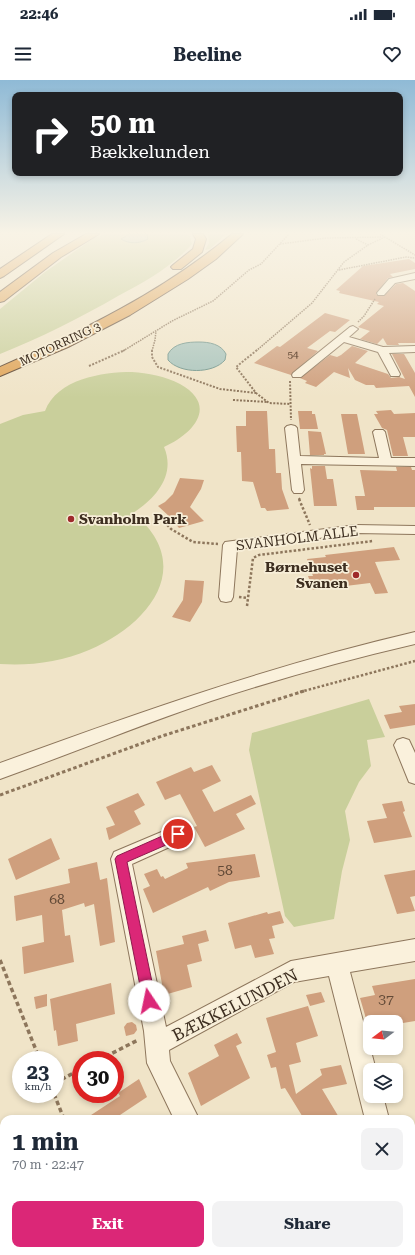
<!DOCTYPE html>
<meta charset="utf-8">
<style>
body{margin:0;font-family:"Roboto Serif",serif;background:#f2f2f3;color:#1f2937;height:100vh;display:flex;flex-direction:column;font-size:15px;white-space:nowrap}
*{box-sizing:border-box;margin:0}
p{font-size:13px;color:#747a83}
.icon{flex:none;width:22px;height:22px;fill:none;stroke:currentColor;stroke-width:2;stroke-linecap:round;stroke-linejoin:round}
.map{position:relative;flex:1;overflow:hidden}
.side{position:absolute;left:0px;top:1035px;width:415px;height:140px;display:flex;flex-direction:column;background:#fff;border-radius:12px 12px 0 0;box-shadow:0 2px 6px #0003}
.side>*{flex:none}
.guide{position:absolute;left:12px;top:12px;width:391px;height:84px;border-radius:8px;box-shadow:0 2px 6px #0003;background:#202124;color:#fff;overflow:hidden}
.needle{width:26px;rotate:254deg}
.buttons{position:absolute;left:363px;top:935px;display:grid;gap:8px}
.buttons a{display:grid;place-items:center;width:40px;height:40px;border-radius:8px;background:#fff;box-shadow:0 2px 6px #0003;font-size:20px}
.speed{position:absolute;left:12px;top:971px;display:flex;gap:8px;font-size:20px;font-weight:700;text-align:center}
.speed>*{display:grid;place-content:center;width:52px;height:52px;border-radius:50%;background:#fff;box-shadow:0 2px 6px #0003;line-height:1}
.speed small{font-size:10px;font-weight:400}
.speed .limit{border:6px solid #d22;background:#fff;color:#111}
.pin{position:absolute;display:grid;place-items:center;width:34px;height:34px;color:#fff;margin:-17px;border:2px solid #fff;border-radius:50%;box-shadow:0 1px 4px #0007}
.me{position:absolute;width:44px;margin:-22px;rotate:349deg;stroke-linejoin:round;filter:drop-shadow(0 0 3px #0008)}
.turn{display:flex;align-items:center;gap:14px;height:84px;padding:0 12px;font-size:18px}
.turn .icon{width:52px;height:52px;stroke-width:2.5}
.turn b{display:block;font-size:28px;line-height:34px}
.round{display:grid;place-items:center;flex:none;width:42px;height:42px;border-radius:8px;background:#f2f2f3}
.head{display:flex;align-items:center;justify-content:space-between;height:68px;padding:0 12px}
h1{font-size:24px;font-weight:700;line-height:30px}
.primary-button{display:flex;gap:8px;margin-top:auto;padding:8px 12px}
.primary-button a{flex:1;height:46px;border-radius:8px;background:#db2777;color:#fff;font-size:16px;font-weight:700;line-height:46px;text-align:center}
.primary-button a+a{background:#f2f2f3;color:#1f2937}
.status{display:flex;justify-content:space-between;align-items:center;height:28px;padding:0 20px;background:#fff;direction:ltr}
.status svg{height:11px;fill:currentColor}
header{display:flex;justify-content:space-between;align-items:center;height:52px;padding:0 12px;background:#fff;font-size:18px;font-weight:700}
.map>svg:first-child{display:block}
</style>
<div class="status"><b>22:46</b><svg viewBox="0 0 49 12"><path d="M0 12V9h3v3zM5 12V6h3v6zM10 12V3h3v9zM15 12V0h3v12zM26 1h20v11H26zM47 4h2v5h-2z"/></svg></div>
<header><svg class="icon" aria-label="menu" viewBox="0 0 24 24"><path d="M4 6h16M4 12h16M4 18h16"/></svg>Beeline<svg class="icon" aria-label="heart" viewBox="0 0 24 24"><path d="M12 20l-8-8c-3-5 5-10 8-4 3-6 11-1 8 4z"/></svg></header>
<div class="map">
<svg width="415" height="1175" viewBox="0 0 415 1175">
<rect width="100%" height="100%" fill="#f0e4c8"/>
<!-- green -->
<path fill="#c9cf9b" d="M106,154H187L190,156L192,164C172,187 144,202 118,216C80,238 40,258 0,274V229L45,192L94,158Z
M208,154H226L210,169L205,170L209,163Z
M132,292C148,293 165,296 180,304C219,326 193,354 164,367C176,395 156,418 133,433C197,485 149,545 89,570C61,582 30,586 0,584V344L23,335L45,331C57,299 102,292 132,292Z
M369,619L385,657L367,660L371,686L359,702L345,731L350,760L342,791L334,839L294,847L285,836L249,670L252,653Z"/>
<!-- water -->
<path fill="#a9c4bc" stroke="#6f938a" d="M129,154H147L148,159C139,164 129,164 121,159Z
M199,262C209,262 221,264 226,274L225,280C213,294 180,294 168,280V274C174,263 188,262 199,262Z"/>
<!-- building -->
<path fill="#cf9f7d" d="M409,179L415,183V189L390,194L393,197L388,198L376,214L378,216H384L396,204L403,203L415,211V263H398L399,265H387L383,258L377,264L360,259L370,251L358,247L384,226L377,224L379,222L339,213L340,211L336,210L363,186Z
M325,233L350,240L335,252L330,251L307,268L318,271L291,295L254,283L277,266L280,267Z
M352,266L368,271L355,283L388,294L391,298L399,297L405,299L392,274H404L415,293V317L409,306L376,308L374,305H366L355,300L348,288L350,298L334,292L316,307L305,303L307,301L300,298L330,275L337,277L341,275Z
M391,330L394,334L415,333V357H403L408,376H393L387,350L382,348L374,334H378L376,331Z
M246,331H267L269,369H275L276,393H281L282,409L289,429L267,431L265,428H261L253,402L242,401L241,372H237L236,346H246Z
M298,331H312V334H315L318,349H300Z
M341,334H357L365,374H348Z
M308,351L321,352L326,374H324V375H310Z
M312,386H325L327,399H333L337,426H314L310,388L312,389Z
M396,387H411L412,390H415V427H374V430H357L355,416H365L360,390L397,391Z
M180,398L204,400L201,409L190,427L204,441L179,448L171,438L158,426L165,422L173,414Z
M394,467L400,480L375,482L388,513L375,514L370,503L313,510L308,496H313L307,479L326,477L325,475Z
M185,500L204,501L202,522L190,542L172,537L183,520Z
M415,624V645L390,649L384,635L402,632L399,626Z
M212,685L221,701L202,710L214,732L251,715L256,724L236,734L245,749L205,767L194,747L197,746L180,714L165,720L156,702L191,687L194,692Z
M138,713L145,725L134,731L141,744L109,760L106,748L115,745L106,727Z
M402,721L405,731L403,732L412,757L374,763L367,741L387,738L382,724Z
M51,758L60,779L16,800L8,779Z
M255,774L260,797L229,802L210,811L208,807L153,833L143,809L150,806L144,794L157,789L161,797L163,796L165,799L188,788L186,783Z
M97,782L100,800L107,798L115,862L100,866L94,824L85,827L84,823L62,830L65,856L70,855L74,882L24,894L22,867L44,862L42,835L16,841L14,816L70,803L68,789Z
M415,790V816L410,817L415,831L397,834L384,795Z
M280,831L284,843L272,846L275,858L269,859L274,874L255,878L251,865L235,869L228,843L267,832L268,834Z
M206,850L209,861L198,864L202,881L187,885L192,907L164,915L156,871L184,864L182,856Z
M415,899V941L397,944L396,942H367L360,918L375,915L372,906Z
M111,903L115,934L76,944L78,961L58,966L56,950L54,951L50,919Z
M321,912L325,922L310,926L306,915Z
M47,914V926L36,929L34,917Z
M308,926L318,956L296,963L301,982L289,985L296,1014L322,995L320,989L341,985L347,1004L322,1009L340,1039H304L285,1008L281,1009L276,987L271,988L267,975L276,972L266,938Z
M132,942L136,945L137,950L134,954L126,956L124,947L127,943Z
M237,953L242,963L236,966L250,998L201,1026L188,993L219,976L214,965Z
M139,999L147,1017L114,1039H85L120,1016L118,1013Z"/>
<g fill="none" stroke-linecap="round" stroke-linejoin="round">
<defs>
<path id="minor" d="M415,193V199L395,203L384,215H378L377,213L389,199Z
M353,246L358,249L349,257L383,267L415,266V272L389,273L400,294L399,296H391L378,272L344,262L301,297H293L292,295L293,293L350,247Z
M291,345L295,346L297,348L300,376L379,378L373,352L375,350H383L385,352L391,378H415V386L301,384L304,410L302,413H294L292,410L285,348L287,346Z
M356,445L415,446V454L356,453L237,469L233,517L231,521L226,522L221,521L219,517L223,465L225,462Z
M415,552V564C346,580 278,599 211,621C140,645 70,674 0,699V683C137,633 273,585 415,552Z
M403,658L409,660L415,673V704L409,702L394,665L397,660Z
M178,745L185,748L188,754L185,760L132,784L166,947L291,881L415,859V881L350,892L376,990H370V1016H383L389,1039H365L329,896L294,902L169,970L170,981L199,1039H174L147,983L144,951L111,779L114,772Z"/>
<path id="highway" d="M52,154H64L4,196L0,198V189Z
M86,154H99L61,177L4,221L0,222V212L53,173Z
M193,154H203L206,159L202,172L181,189H173L171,187L173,185L193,169L196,159Z
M232,154H243L216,179L188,199L130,235L68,267L0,296V287C83,251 162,212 232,154Z"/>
</defs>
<!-- minor casing -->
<use href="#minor" stroke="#8d765c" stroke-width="2"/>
<!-- highway casing -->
<use href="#highway" stroke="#5b4430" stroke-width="2"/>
<!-- path-far4 -->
<path stroke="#8d765c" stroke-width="1.5" stroke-dasharray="1.5 1" stroke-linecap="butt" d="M380,154L415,175
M356,159L368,165
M280,164L326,158L382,157
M339,190L406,177L415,178
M358,242L364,236L375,219
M123,271L172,241L213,221L249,190L261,184L289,154
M152,271L155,260L156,251
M256,271L312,223L344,182L368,165L385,157"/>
<!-- path-far3 -->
<path stroke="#8d765c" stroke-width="2" stroke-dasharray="2 1.5" stroke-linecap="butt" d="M152,270V277L158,287L220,309L256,313
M257,270L236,287L256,313L269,323L290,324
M89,286L125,270
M290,301L291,340
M233,320L268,322
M299,418L300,420"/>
<!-- path-far2 -->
<path stroke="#8d765c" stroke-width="2.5" stroke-dasharray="2.5 2" stroke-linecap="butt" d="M299,419L310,445
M158,435L171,449L193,462L218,464
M239,517L248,518
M247,526L253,478L259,475L373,461
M300,612L415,581"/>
<!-- path-far1 -->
<path stroke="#8d765c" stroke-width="3" stroke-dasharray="3.5 2.5" stroke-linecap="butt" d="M0,715L162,656L304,611"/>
<!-- path -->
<path stroke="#8d765c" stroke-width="3.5" stroke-dasharray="4.5 3" stroke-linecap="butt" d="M0,880L40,980
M99,980L138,960
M55,1003L81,989
M54,1014L64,1039
M117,1171L119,1175
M242,1175L244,1171"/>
<!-- minor -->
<use href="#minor" fill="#faf1dc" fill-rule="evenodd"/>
<!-- highway -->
<use href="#highway" fill="#e0a458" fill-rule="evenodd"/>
</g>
<!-- sky -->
<linearGradient id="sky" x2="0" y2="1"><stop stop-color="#8fbad6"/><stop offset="0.48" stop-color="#f8f3e6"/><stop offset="1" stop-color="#f8f3e6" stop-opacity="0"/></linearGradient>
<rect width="415" height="318" fill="url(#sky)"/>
<!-- route -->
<path fill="#db2777" stroke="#8e194d" d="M178,749L182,751L184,754L182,758L127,782L156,921L154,925L149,927L145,925L143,921L115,779L117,776Z"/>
<!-- markers -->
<g fill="#9e2a2b" stroke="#f7eed8" stroke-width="1.5">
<circle cx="71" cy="439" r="4"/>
<circle cx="356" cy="495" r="4"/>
</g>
<g text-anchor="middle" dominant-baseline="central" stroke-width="3.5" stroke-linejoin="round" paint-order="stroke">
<!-- far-number labels -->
<g font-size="10" fill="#624a37">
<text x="293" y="274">54</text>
</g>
<!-- far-street labels -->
<g font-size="12" fill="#3d2e20" stroke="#f7eed8">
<text transform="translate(60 264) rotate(-25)">MOTORRING 3</text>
</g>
<!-- poi labels -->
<g font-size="14" font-weight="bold" fill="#3d2e20" stroke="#f7eed8" text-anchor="start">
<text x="79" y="439">Svanholm Park</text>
<text x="348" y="487" text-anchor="end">Børnehuset<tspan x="348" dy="16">Svanen</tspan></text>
</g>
<!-- street labels -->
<g font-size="14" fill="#3d2e20" stroke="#f7eed8">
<text transform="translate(297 458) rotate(-7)">SVANHOLM ALLE</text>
</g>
<!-- near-number labels -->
<g font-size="14" fill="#624a37">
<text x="225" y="790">58</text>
<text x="57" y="819">68</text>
<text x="386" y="919">37</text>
</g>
<!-- near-street labels -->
<g font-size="17" fill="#3d2e20" stroke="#f7eed8">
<text transform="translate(235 925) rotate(-27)">BÆKKELUNDEN</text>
</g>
</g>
</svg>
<div class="buttons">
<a><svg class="needle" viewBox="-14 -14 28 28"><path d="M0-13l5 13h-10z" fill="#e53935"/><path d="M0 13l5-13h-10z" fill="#747a83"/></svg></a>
<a><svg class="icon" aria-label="layers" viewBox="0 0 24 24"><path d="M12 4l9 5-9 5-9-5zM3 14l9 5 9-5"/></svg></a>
</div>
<div class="speed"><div>23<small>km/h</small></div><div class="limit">30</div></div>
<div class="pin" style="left:178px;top:754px;background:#d93025"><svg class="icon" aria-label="arrive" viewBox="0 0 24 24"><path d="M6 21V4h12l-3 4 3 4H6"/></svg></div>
<svg class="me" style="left:149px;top:921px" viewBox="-20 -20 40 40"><circle r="19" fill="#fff"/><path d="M0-13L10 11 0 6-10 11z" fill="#db2777"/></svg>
<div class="guide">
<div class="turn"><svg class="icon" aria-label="right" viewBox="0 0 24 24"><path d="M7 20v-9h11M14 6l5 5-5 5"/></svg><div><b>50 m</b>Bækkelunden</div></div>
</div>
<section class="side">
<div class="head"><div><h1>1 min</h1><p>70 m · 22:47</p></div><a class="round"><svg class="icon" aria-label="close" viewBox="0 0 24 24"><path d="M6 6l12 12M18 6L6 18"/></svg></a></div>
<div class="primary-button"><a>Exit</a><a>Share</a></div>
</section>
</div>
